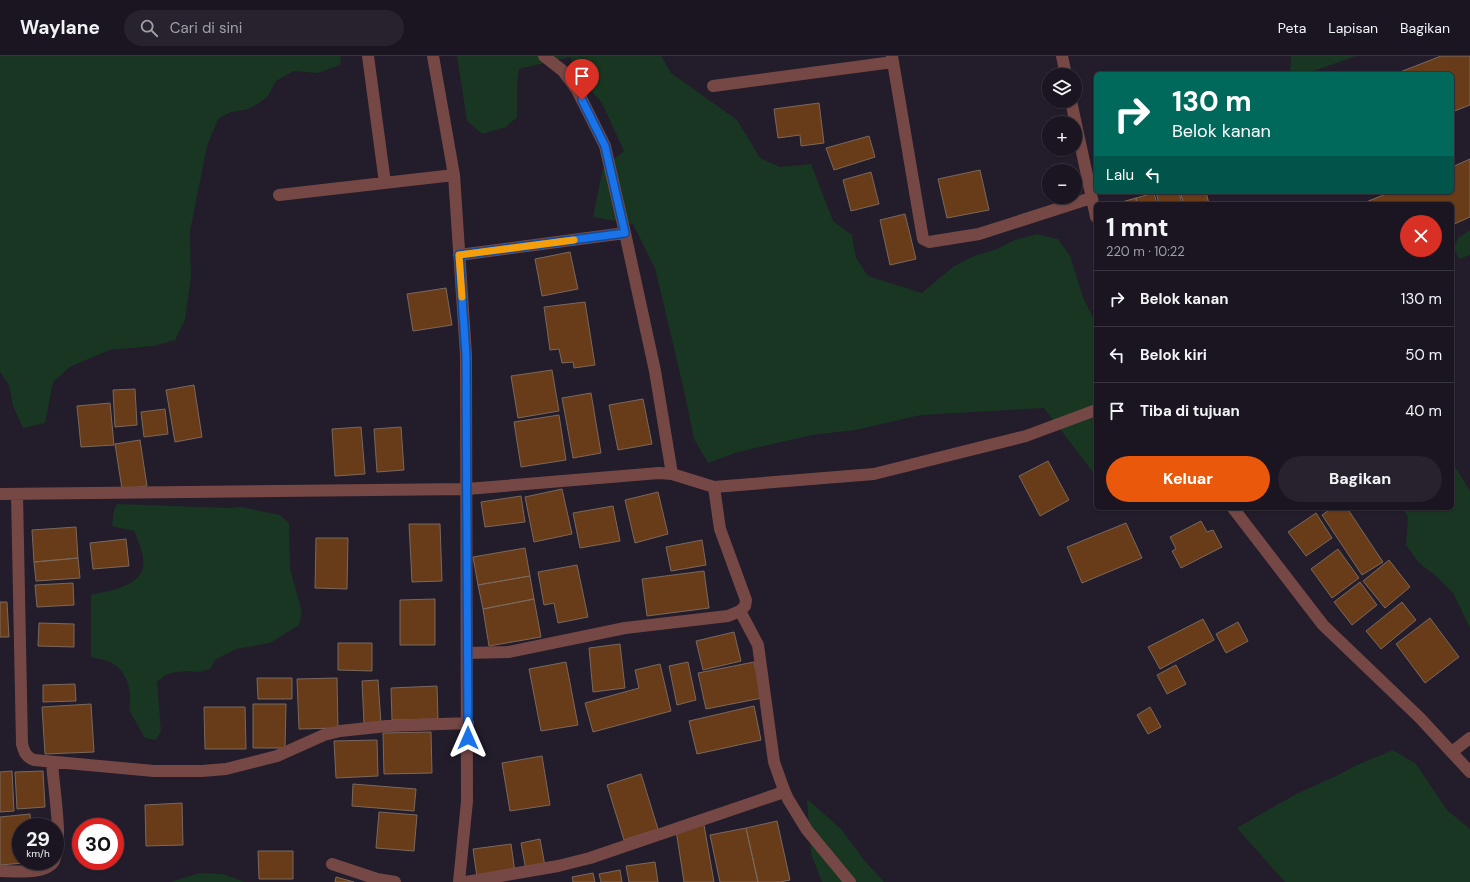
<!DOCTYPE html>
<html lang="id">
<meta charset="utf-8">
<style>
body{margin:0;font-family:"DM Sans",sans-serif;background:#27222d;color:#f1f3f6;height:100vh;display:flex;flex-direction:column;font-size:15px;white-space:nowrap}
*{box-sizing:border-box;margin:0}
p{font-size:13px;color:#9f9fa5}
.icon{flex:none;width:22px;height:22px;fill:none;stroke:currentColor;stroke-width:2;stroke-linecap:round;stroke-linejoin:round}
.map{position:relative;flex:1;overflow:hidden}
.sheet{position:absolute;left:1094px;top:146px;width:360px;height:308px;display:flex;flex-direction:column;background:#1a1520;border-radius:6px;box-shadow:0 1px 3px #0004,0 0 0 1px #38343e}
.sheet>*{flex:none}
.banner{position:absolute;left:1094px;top:16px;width:360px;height:122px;border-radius:6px;box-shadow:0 1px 3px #0004,0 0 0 1px #38343e;background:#00695c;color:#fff;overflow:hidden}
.controls{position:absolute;left:1042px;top:12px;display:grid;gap:8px}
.controls a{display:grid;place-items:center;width:40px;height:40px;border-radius:50%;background:#1a1520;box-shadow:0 1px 3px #0004,0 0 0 1px #38343e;font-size:20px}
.speed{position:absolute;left:12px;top:762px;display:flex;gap:8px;font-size:20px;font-weight:700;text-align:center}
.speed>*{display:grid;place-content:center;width:52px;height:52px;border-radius:50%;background:#1a1520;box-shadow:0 1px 3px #0004,0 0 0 1px #38343e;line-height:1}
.speed small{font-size:10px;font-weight:400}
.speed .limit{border:6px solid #d22;background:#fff;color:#111}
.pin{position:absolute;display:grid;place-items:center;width:34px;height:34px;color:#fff;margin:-41px -17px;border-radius:50% 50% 50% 0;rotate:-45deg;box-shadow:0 0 4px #0007}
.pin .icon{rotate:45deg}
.me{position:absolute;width:44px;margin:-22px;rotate:0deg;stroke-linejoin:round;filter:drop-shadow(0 0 3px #0008)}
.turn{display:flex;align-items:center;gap:14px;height:84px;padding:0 12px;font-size:18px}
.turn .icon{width:52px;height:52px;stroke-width:2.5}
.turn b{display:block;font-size:28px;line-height:34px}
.then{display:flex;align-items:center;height:38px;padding:0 12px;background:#0003;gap:8px;font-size:15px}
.round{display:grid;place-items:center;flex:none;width:42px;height:42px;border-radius:21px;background:#27222d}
.overview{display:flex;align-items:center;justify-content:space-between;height:68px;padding:0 12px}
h1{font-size:24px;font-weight:800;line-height:30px}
.cta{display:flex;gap:8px;margin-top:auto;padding:8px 12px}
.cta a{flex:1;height:46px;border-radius:24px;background:#ea580c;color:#fff;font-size:16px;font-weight:800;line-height:46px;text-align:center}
.cta a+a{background:#27222d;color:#f1f3f6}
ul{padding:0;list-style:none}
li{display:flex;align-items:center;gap:12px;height:56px;padding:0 12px;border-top:1px solid #38343e}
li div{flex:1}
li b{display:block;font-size:15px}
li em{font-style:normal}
header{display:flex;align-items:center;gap:24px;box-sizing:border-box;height:56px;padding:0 20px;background:#1a1520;border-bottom:1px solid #38343e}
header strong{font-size:19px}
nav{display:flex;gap:22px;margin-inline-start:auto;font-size:14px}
.search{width:280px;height:36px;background:#27222d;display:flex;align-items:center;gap:10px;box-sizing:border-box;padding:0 14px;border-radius:22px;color:#9f9fa5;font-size:15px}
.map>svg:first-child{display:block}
</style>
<header>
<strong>Waylane</strong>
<div class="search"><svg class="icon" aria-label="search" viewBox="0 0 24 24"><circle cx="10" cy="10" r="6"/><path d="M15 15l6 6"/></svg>Cari di sini</div>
<nav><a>Peta</a><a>Lapisan</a><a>Bagikan</a></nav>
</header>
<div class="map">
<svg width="1470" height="826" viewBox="0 0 1470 826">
<rect width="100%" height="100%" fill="#231c2b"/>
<!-- green -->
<path fill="#193622" d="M0,0H341L340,9L317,17L294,15L276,25L268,40L259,47L248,53L231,56L218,63L207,90L190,175L191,220L185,264L175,284L154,290L109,294L70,311L53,326L45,367L23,372L13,350L9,329L0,316Z
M457,0H661L671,17L737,64L760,102L780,111L811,108L833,165L852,179L856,202L868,220L922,237L954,210L974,200L997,193L1015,184L1037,178L1058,183L1070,200L1084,244L1096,267V420L1044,352L921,359L855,374L812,379L738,396L708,407L694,383L685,339L655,212L633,168L593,161L603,112L624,95L602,47L588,31L570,1L519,13L517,28V61L506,71L482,78L467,65Z
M1291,0H1356L1305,18H1290Z
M1470,174V199L1459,203L1454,192L1458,182Z
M1452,406L1470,435V572L1453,537L1436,520L1419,507L1406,489L1408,461L1402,452H1452Z
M117,448L229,452L241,451L280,459L289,467L290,513L302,557L299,569L270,587L236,593L216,603L210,613L199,616L188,615L176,616L165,619L157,626L161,675L156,684L145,682L129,654C132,637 129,617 112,607C106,604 98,603 91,601V539C100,536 108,536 116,533C152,522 146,503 134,475L112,470L114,454Z
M1393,694L1416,708L1447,754L1470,773V826H1285L1237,772L1296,738L1336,720L1355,710Z
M807,743L841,773L865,805L884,826H822L811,798Z
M200,817L223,818L245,826H170Z"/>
<!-- building -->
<path fill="#693c19" stroke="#7a685c" d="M1441,0H1470V49L1452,56V18H1395Z
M819,47L824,87L801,90L800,79L778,82L774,53Z
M869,80L875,101L834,114L826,92Z
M1470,103V161L1452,169V148H1361L1391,136H1452V111Z
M980,114L989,154L947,162L938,123Z
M871,116L879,148L851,155L843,124Z
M1156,136H1179L1182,148H1159Z
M1180,136H1206L1209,148H1184Z
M1154,137L1157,148H1137L1136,142Z
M1136,142L1137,148H1115Z
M905,158L916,203L890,209L880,164Z
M570,196L578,233L542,240L535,203Z
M446,232L452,269L413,275L407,238Z
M585,246L595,309L574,312L573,306L562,307L559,293L550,294L544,251Z
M552,314L559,355L518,362L511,320Z
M194,329L202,381L175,386L166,334Z
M135,333L137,369L115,371L113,334Z
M591,337L601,397L573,402L562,342Z
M643,343L652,388L618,394L609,349Z
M110,347L114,389L81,391L77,350Z
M165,353L168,378L144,381L141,356Z
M559,359L566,404L521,411L514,366Z
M361,371L365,418L335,420L332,373Z
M401,371L404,414L377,416L374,373Z
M140,384L147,430L122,433L115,388Z
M1048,405L1069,444L1040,460L1019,420Z
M562,433L572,478L534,486L525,441Z
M658,436L668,478L635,487L625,444Z
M521,440L525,466L485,471L481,446Z
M613,450L620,485L580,492L573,457Z
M1332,452H1347L1383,506L1362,519L1322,459Z
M1316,457L1332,482L1306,500L1288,476Z
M1201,465L1207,476L1213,474L1222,491L1181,512L1172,495L1176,493L1170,481Z
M1126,467L1142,502L1082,527L1067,491Z
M409,468H440L442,525L412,526Z
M76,471L78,502L34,506L32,474Z
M316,482H348L347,533L315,532Z
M126,483L129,510L93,513L90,487Z
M702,484L706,509L671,515L666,491Z
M525,492L530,520L478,529L473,501Z
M1338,493L1359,522L1332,542L1311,513Z
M78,502L80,522L36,525L34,506Z
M1389,504L1410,531L1385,552L1363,525Z
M577,509L588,561L558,567L554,547L544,549L538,516Z
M704,515L709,552L647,560L642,523Z
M530,520L534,543L483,553L478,529Z
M1360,526L1377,549L1352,569L1334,546Z
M73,527L74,549L37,551L35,529Z
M435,543V589H400V544Z
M534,543L541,581L489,590L483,553Z
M0,546H7L9,581H0Z
M1402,546L1416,564L1381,593L1366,575Z
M1430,562L1459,601L1425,627L1396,588Z
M1203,563L1214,584L1160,613L1148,591Z
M1238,566L1248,585L1226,597L1216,578Z
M39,567L74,568V591L38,590Z
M734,576L741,605L703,614L696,585Z
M338,587H372V615L338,614Z
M620,588L625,632L593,636L589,592Z
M566,606L578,669L541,675L529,613Z
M688,606L696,644L677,649L669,610Z
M754,606L762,642L706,653L698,617Z
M660,608L671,655L593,676L585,647L639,632L635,614Z
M1176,609L1186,628L1167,638L1157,619Z
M257,622H292V643H258Z
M337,622L338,672L299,673L297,623Z
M378,624L381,668H364L362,625Z
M75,628L76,645L43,646V629Z
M437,630L438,663L392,664L391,632Z
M91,648L94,696L45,698L42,651Z
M253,648H286L285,692H253Z
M754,650L761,684L697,698L689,665Z
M204,651H245L246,693H205Z
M1150,651L1161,671L1148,678L1137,659Z
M431,676L432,717L384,718L383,677Z
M377,684L378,720L336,722L334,685Z
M542,700L550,749L510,755L502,707Z
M12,715L14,755L0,756V716Z
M43,715L45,751L17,753L15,716Z
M641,718L658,773L624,784L607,729Z
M353,728L416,733L414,755L352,750Z
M182,747L183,789L146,790L145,749Z
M379,756L417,759L414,795L376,792Z
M30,758L31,771H21V805H24V807L0,809V761Z
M777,765L790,824L780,826H758L746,772Z
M704,769L714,826H684L676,774Z
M746,772L758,826H720L710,779Z
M540,783L545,810L526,814L521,787Z
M511,788L515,816L477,821L473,793Z
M258,795H293V823H259Z
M655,806L658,826H629L626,810Z
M620,814L622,826H601L599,818Z
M593,817L595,826H573L572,821Z
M336,821L354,826H335Z"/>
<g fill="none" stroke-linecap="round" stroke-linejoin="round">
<!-- minor -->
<path stroke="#754846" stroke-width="12" d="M368,0L385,127
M433,0L454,119L466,299L467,745L459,826
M544,0L563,15L577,34L605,90L625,177
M892,0L923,183L929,186L979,178L1091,142
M1062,0L1066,19
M713,30L893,6
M1071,45L1096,161
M279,139L454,119
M459,199L625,177L655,315L672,418
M714,431L720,473L746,544L745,550L740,555
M0,438L467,433L659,417L672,418L714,431L874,418L1026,380L1096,354
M17,438L22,688C24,696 26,701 34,704L154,715H202L226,713L277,700L324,679L340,675L387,670L468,667
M1233,452L1323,569L1420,662L1470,716
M467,597L508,596L625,572L728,560L740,555L758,589L774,706L784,734L788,743L807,774L850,826
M1452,696L1470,682
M52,706C53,727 63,786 55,802
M332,808L377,823L395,826
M0,815C14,815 46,819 54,805
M466,826L558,810L590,802L778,738L784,734"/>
</g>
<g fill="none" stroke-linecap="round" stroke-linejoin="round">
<defs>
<path id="route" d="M468,682L466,299L459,199L625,177L605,90L582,44"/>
</defs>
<!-- route casing -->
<use href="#route" stroke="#114b97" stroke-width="10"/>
<!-- route -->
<use href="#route" stroke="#1a73e8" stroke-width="7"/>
<!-- slow -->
<path stroke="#f59e0b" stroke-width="7" d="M462,241L459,199L574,184"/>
</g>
</svg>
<div class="controls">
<a><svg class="icon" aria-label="layers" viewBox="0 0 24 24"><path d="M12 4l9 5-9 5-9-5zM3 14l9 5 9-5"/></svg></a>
<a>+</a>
<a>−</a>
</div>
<div class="speed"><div>29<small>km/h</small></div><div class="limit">30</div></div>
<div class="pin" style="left:582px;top:44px;background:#d93025"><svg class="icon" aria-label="arrive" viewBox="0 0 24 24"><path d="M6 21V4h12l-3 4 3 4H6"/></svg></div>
<svg class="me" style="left:468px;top:682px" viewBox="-20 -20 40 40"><path d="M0-17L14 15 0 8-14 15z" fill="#1a73e8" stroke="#fff" stroke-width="4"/></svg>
<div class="banner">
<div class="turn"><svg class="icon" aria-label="right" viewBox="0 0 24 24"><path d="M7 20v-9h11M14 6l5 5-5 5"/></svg><div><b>130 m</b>Belok kanan</div></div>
<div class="then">Lalu<svg class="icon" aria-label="left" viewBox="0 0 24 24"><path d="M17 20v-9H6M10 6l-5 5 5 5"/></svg></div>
</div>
<section class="sheet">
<div class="overview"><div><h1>1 mnt</h1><p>220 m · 10:22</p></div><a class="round" style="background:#d93025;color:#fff"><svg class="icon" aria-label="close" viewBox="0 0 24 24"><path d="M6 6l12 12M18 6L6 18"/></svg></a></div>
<ul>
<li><svg class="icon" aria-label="right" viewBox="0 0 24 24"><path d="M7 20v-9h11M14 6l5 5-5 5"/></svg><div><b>Belok kanan</b></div><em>130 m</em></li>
<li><svg class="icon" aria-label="left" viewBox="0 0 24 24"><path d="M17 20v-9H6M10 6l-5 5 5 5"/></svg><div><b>Belok kiri</b></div><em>50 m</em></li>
<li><svg class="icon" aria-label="arrive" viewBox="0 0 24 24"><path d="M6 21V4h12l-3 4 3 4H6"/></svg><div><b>Tiba di tujuan</b></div><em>40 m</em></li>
</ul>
<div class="cta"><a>Keluar</a><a>Bagikan</a></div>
</section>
</div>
